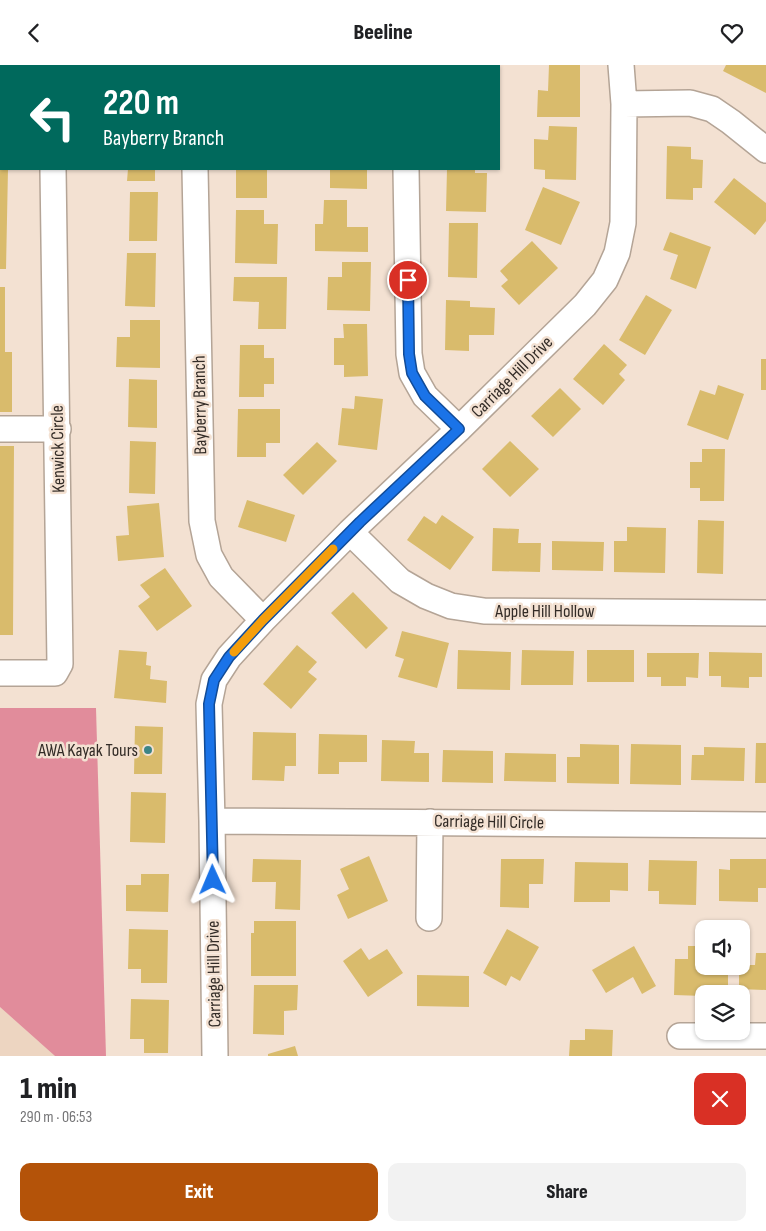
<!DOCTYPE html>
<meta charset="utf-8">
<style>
body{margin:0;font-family:"Sofia Sans Condensed",sans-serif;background:#f2f2f2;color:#202124;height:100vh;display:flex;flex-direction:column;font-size:19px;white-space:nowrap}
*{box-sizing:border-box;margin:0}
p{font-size:16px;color:#757577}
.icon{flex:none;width:28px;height:28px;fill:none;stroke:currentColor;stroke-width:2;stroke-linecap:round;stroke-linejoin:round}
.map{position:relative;height:991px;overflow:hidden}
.side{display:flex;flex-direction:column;background:#fff;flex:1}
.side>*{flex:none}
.guide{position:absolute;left:0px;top:0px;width:500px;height:105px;box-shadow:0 1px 4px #0004;background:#00695c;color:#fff;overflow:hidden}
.tools{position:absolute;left:695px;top:855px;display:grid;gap:10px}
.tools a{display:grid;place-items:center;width:55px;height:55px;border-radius:10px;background:#fff;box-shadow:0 1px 4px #0004;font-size:25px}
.pin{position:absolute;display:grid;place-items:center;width:42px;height:42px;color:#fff;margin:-21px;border:2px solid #fff;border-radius:50%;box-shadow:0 1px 5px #0007}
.me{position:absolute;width:55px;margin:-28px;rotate:359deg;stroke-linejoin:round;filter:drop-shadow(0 0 4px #0008)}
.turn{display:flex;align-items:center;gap:18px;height:105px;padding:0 20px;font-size:22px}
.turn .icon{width:65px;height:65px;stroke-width:2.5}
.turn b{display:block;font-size:35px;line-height:42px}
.round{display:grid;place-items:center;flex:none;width:52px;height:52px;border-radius:10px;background:#f2f2f2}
.headline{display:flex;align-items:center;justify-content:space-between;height:85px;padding:0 20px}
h1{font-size:30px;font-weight:800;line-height:38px}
.button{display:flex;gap:10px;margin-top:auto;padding:10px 20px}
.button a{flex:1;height:58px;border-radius:10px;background:#b45309;color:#fff;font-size:20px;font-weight:800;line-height:58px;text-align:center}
.button a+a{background:#f2f2f2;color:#202124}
header{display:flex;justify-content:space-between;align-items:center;height:65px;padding:0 20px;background:#fff;font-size:22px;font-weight:800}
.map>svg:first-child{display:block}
</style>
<header><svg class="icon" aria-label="back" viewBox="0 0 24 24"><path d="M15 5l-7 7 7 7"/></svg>Beeline<svg class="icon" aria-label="heart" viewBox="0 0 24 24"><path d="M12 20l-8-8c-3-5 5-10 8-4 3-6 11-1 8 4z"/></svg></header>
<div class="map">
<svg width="766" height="991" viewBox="0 0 766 991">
<rect width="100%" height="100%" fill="#f3e1d2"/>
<!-- built -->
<path fill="#edd5c1" d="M0,942L55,991H0Z"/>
<!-- forest -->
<path fill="#e18c9b" d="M0,643H96L106,991H55L0,942Z"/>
<!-- building -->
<path fill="#d9bb6c" d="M549,0H580V52H537L538,25L548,26Z
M726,0H766V28L723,6Z
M549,61L577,62L576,115L545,114V105L534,104V74L548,75Z
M667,81L691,82V94L703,95L702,123H693V135L666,134Z
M0,104H8L6,204H0Z
M128,104H155V116H127Z
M236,104H267V133H236Z
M330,104H367V124L330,123Z
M447,104H475V108H487L486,147L446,146Z
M734,113L766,138V156L755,170L714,137Z
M543,122L580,137L561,180L525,165Z
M130,127H158L157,176H129Z
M324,135H347V162H368V187L315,186V159H323Z
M236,145H264V159H278L277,199L235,198Z
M449,158H478L477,213L448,212Z
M670,167L711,182L696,224L670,214L678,190L663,185Z
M532,176L558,203L519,240L501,221L508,215L500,206Z
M127,188H156L155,242L125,241Z
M342,197H371L370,246L327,245L328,212H342Z
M234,212H287L286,264H258L259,237L233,236Z
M0,222H5V287H12V347H0Z
M646,230L672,245L645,290L619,275Z
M446,235L470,236V242L495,243L494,270H469V286L445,285Z
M130,255H160V303L116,302L117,272H130Z
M343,259H367L368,311L344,312V300H334V273H344Z
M604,279L627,300L619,309L625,315L603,340L573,314Z
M240,280H264V293H274V319H264V332H239Z
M761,294H766V325H761Z
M129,314L157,315V363L128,362Z
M718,320L744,329L728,375L687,360L700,325L715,330Z
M560,323L581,344L553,372L531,351Z
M355,331L383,334L377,385L338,380L342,343L354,344Z
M238,344H280V378H266V392H237Z
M130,376L156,377L155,429L129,428Z
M510,376L539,404L510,432L482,404Z
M317,377L337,396L303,430L283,410Z
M0,381H14L13,570H0Z
M702,384H725L724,436H700V423H690V397H702Z
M247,435L295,450L286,477L238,462Z
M159,438L164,492L118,496L116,471L129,470L127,441Z
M442,450L474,472L450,505L407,475L424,451L436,459Z
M698,455L724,456L723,509L697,508Z
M627,462L666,463L665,508L614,507V476H627Z
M493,463L519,464L518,478H541L540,507L492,506Z
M552,476L604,477L603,506L552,505Z
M165,503L192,541L157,566L138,541L150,532L140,520Z
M353,527L388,563L366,584L331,548Z
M402,566L449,578L437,623L398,612L404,594L395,591Z
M297,580L317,597L308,607L317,614L291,644L263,619Z
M119,585L147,587L146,600L151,601L150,614L167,616L166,638L114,633Z
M458,585L511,587L510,625L457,624Z
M522,585L574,586L573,620H521Z
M587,585H634V617H587Z
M709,587L762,588V612H749V623L721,622V611H709Z
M647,588H699L698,613L686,612V621H661V612H647Z
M135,661L163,662L162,709H134Z
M253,667L296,668V701H285L284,716L252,715Z
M319,669L367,670V697H339V709H318Z
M382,675L415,676L414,688H429V717L381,716Z
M756,678H766V718H755Z
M580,679L619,680V719L567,718V692H580Z
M631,679L681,680V720L630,719Z
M704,682L745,683L744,716L691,715L692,690H704Z
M443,685L493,686V718L442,717Z
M505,688L556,689V717L504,716Z
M131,727L166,728L165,778L130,777Z
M369,791L388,836L348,854L337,830L349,824L340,804Z
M253,794L301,795L300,845L275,844L276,817H252Z
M501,794H544L543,819H529V843L500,842Z
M730,794H766V823H758V837L719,836V804L730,805Z
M649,795L697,796L696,840L659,839V826H648Z
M575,797L628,798V826L610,825V837H574Z
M141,809H169L168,847L126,846V820H141Z
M254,856H296V911H251V868H254Z
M129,864L168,865L167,918H141V904H128Z
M507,864L539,882L520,916L511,911L506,921L483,908Z
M634,881L656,921L642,929L633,912L606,928L592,905Z
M688,881H704V901H728V925H715V929H704V931L674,930L675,894H688Z
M361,883L369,895L387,884L403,908L368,932L343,896Z
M756,888H766V925L739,924V901L741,900H755Z
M417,910L469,911V942L417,941Z
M254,920H298L297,945L284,946V970L253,969Z
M131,934L169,935L168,988H144V974H130Z
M585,964L613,965L612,991H569L570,975H585Z
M295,981L298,991H268V989Z"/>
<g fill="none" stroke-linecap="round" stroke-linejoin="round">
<defs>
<path id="minor" d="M51,0V1
M193,0V1
M404,0V1
M624,39L690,38L712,44L731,57L766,85
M0,68H1
M195,104L202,456L209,490L221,512L263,555
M406,104L409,289L412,308L425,331L459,364
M0,364H58
M350,467L400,516L426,531L451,541L484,546L766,548
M0,608H55L60,599L53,104
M212,756L766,760
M429,853L430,757
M680,971H766
M215,991L212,756L209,639L214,615L229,592L263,555L350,467L459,364L585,240L605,215L617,188L623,158L624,39L621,0"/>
</defs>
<!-- minor casing -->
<use href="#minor" stroke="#b4a496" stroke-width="28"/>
<!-- minor -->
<use href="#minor" stroke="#fff" stroke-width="25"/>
</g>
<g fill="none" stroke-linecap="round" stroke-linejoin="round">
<defs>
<path id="route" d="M213,815L209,639L214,615L229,592L263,555L360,457L459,364L425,331L412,308L409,289L408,215"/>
</defs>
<!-- route casing -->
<use href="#route" stroke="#114b97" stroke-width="12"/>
<!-- route -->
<use href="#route" stroke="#1a73e8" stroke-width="9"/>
<!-- slow -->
<path stroke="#f59e0b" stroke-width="9" d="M234,587L263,555L333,484"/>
</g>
<!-- markers -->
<circle fill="#3d8586" stroke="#f3e1d2" stroke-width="2" cx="148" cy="685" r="5"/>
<g text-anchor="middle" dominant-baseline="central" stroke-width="5" stroke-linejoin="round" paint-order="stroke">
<!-- street labels -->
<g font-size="18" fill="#332c27" stroke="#f3e1d2">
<text transform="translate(512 312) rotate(-45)">Carriage Hill Drive</text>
<text transform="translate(200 340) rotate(-91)">Bayberry Branch</text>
<text transform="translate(58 384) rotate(-91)">Kenwick Circle</text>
<text x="545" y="546">Apple Hill Hollow</text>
<text transform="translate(489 757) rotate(1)">Carriage Hill Circle</text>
<text transform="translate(214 909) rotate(-91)">Carriage Hill Drive</text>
</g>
<!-- poi labels -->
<g font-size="18" fill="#332c27" stroke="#f3e1d2" text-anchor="end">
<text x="138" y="685">AWA Kayak Tours</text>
</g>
</g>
</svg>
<div class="tools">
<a><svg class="icon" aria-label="sound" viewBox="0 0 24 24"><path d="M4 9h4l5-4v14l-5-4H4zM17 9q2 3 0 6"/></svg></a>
<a><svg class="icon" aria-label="layers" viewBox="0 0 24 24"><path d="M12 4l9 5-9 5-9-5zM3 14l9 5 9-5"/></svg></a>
</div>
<div class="pin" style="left:408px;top:215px;background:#d93025"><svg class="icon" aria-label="arrive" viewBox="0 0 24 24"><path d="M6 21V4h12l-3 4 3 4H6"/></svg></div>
<svg class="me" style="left:213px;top:815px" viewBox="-20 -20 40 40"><path d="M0-17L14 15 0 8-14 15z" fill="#1a73e8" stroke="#fff" stroke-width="4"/></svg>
<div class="guide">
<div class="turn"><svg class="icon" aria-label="left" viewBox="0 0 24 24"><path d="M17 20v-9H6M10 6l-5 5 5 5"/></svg><div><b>220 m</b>Bayberry Branch</div></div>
</div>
</div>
<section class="side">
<div class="headline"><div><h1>1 min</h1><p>290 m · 06:53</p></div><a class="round" style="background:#d93025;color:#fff"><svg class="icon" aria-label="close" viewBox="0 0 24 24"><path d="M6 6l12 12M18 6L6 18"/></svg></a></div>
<div class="button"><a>Exit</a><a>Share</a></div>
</section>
